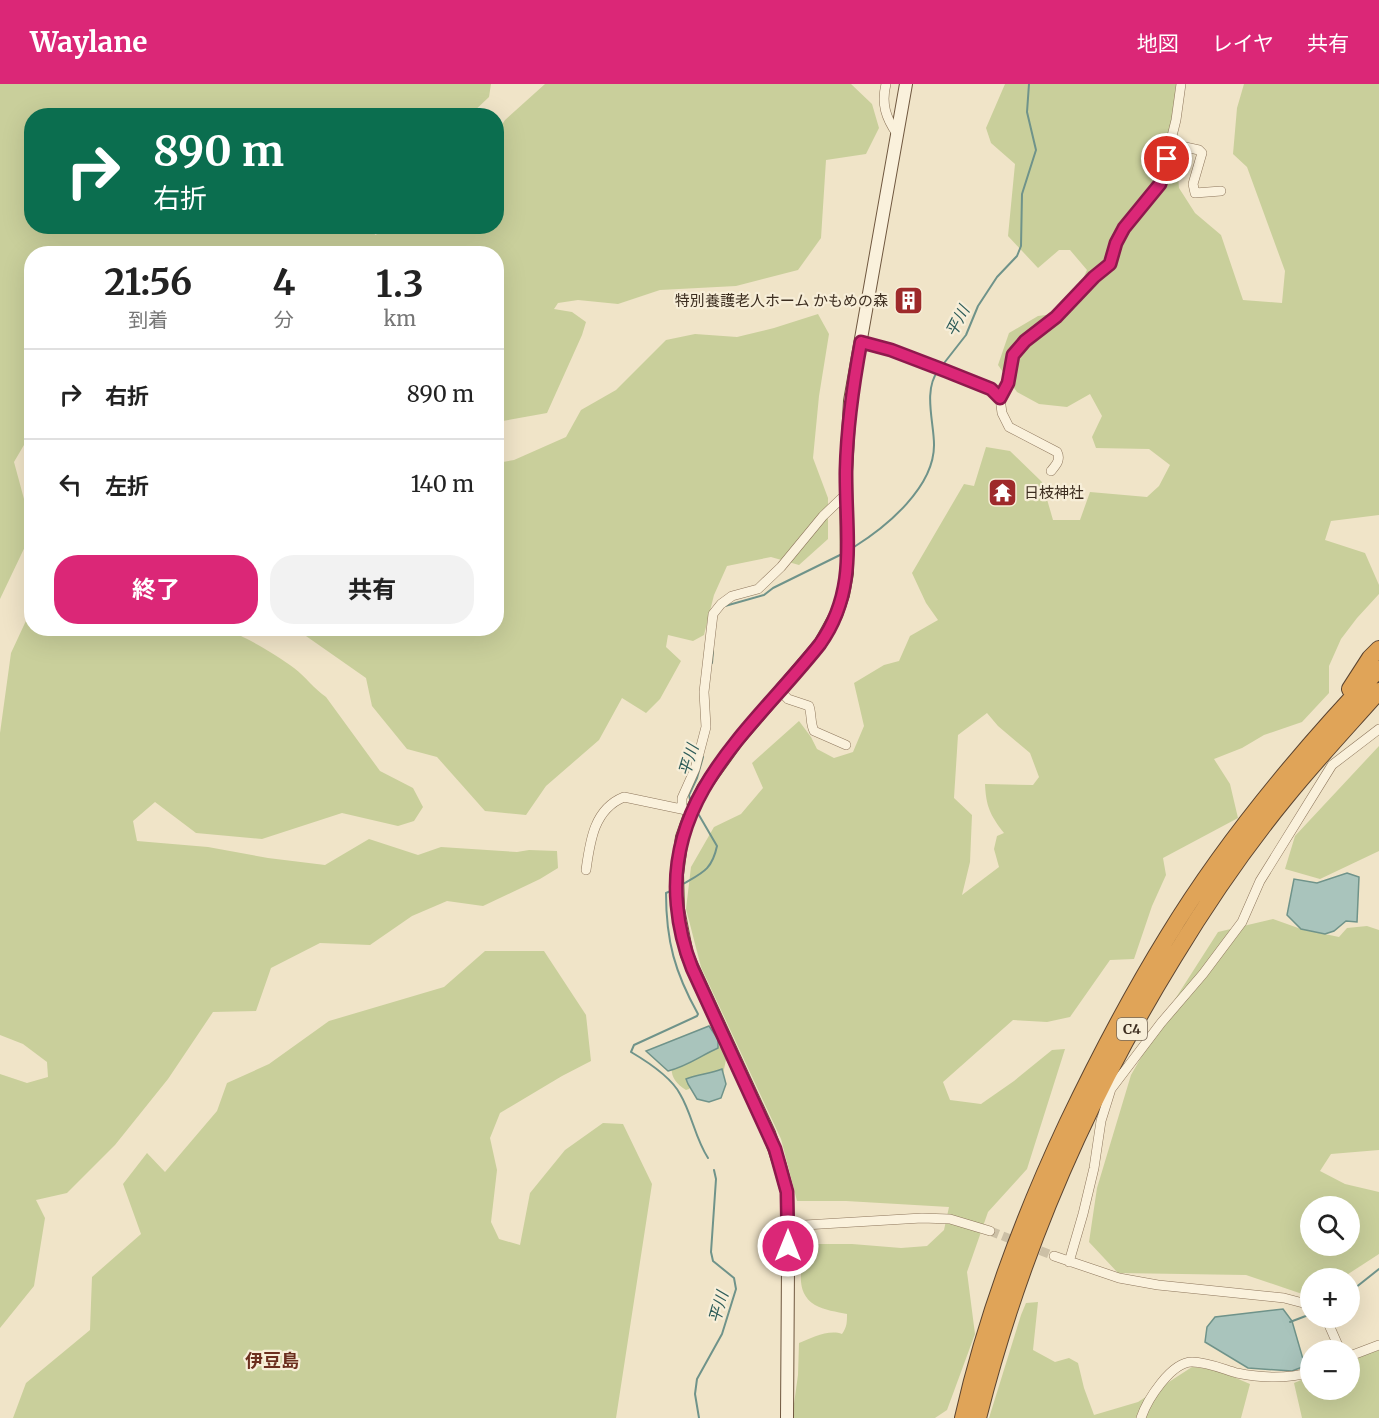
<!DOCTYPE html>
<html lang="ja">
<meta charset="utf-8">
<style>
body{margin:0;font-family:Merriweather,"Noto Sans JP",serif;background:#f2f2f2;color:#222;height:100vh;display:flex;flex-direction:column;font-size:22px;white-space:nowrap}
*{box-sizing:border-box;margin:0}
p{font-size:20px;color:#767676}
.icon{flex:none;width:33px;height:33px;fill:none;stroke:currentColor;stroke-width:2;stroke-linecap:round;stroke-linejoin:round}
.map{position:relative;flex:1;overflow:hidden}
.side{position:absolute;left:24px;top:162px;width:480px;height:390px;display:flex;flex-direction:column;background:#fff;border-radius:24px;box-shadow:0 6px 24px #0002}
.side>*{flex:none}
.hud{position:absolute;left:24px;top:24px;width:480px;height:126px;border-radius:24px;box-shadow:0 6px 24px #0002;background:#0b6e4f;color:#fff;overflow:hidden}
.buttons{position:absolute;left:1300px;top:1112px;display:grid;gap:12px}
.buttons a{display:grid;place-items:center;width:60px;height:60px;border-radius:50%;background:#fff;box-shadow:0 6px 24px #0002;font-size:30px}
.pin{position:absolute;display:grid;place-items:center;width:51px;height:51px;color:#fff;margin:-26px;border:3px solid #fff;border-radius:50%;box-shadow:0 2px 6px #0007}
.me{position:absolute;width:66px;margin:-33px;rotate:0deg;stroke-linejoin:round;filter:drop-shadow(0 0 4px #0008)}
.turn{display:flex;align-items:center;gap:21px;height:126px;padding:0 30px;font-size:27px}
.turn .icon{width:78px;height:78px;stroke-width:2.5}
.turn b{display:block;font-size:42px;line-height:51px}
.eta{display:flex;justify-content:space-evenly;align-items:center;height:102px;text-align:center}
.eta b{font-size:36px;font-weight:700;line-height:42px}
.button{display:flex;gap:12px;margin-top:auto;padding:12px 30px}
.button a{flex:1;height:69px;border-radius:24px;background:#db2777;color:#fff;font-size:24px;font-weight:700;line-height:69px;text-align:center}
.button a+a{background:#f2f2f2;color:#222}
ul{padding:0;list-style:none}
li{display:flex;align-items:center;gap:18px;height:90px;padding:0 30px;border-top:2px solid #e0e0e0}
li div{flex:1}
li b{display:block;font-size:22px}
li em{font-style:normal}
header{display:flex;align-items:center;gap:36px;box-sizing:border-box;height:84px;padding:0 30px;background:#db2777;color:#fff}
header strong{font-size:28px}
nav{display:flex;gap:33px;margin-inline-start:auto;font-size:21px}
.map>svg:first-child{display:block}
</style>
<header>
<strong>Waylane</strong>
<nav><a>地図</a><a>レイヤ</a><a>共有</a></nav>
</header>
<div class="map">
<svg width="1379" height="1334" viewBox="0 0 1379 1334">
<rect width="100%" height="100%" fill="#f0e4c8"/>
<!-- green -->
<path fill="#c9cf9b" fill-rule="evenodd" d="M0,0H491L489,13L470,31L32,32V142H373L375,151L394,143L496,142L497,48L505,36L545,0H851L872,20L879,44L866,70L826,76L821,154L798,186L736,202L660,206L618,220L578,216L558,219L554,225L572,228L586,238L582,251L547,329L497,338L496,170H32L31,349L14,378L24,415L31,416V450L0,515Z
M1005,0H1176L1174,43L1179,104L1195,129L1221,151L1243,216L1282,219L1285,187L1247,83L1233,70L1237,24L1244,0H1379V431L1331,437L1325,456L1365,469L1379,501V510L1357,534L1341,555L1329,582V609L1302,638L1264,651L1242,664L1214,675L1230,700L1238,734L1163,774L1166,791L1152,822L1134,875L1110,876L1070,933L1047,938L1013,936L943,998L950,1016L981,1020L1014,997L1052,966L1065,965L1027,1085L988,1128L967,1188L975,1250L947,1326L935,1334H792L798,1291L799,1259C811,1254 829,1245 842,1250C847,1243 847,1238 847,1230C837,1228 824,1226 815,1221C793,1208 801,1178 810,1160H852L901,1164L927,1162L944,1146L949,1123L846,1117H797L781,1055L701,883L686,825L691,783L714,743L741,730L763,704L752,679L799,637L811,653L817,665L834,674L853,668L864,642L854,599L884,581L899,577L910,552L938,536L926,519L912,489L964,400L974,402L986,363L1010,367L1042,398L1053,436H1080L1090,408L1147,413L1159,402L1170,381L1149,365L1096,364L1092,353L1102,332L1090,310L1067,323L1039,320L1017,308L998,281L1009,249L1038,232L1068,228L1087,186L1070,166H1059L1038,184L1008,152L1015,80L991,59L986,44ZM987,629L998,642L1030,669L1039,693L1033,701L985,700C986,722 990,731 1004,749L997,752L994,765L999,783L962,811L970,778L972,731L954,714L958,651Z
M818,230L829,250L819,312L813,374L828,414V455L799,481L771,473L727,482L714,511L704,551L693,557L668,551L666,563L681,577L660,615L646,629L622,614L599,656L546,702L526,731L485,727L437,673L407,665L372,622L366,594L296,545L496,544L497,379L514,376L566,353L581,326L616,306L666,256L695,250L737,253L774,244Z
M31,526L32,544H223C244,552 276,570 294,584C306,593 314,605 326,613L380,687L413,704L423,723L414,737L398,742L342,729L262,755L196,749L155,718L133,737L137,757L208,763L268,774L325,781L369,755L418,771L441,763L517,768L529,766L557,767L558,784L540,795L483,822L447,817L412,832L370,861L320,859L271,884L256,927L213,928L168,995L115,1061L67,1109L36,1116L45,1134L34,1202L0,1244V990L27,999L48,993L47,978L23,960L0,951V649L11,569Z
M1379,662V767L1320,795L1285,785L1295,752Z
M1273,835L1301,845L1339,853L1347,844L1367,842L1379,846V1066L1331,1070L1320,1087L1345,1100L1379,1108V1170L1342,1194H1311V1213L1246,1191L1118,1189L1089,1158L1097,1104L1131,991L1170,923L1218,848ZM1311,1122H1350V1161H1311Z
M485,867H544L586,931L591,977L562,992L500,1029L490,1054L497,1086L491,1138L499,1155L520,1161L530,1109L565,1066L603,1039L623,1040L652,1100L616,1334H13L26,1299L90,1246L92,1193L141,1150L123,1100L147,1069L165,1088L217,1027L227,999L269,980L329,937L444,903Z
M714,962H719L727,971L723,990L694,999L689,1005L686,1006C675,999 670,992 672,979Z
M1038,1218L1033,1266L1055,1278L1069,1274L1078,1279L1084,1304L1094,1331L1138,1318L1192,1283L1217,1286L1250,1300L1241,1334H989L1021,1231L1026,1219Z
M1379,1266V1334H1302L1294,1299L1311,1292V1305H1350V1276Z"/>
<!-- water -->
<path fill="#a9c4bc" stroke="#6f938a" stroke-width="1.5" d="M1347,789L1359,793L1357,838L1346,837L1334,847L1325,850L1301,845L1287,831L1294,795L1317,799Z
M709,942L718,955V964C700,972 688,982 668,987L646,967Z
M722,985L726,1000L721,1014L709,1018L697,1015L688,1000L686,995C698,990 709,990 722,985Z
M1283,1225L1292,1237L1305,1282L1292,1287L1248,1284L1205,1258L1207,1243L1215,1233Z"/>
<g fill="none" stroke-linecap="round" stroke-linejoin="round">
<!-- stream -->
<path stroke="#6f938a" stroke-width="2" d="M941,283L966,251L978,222L997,193L1017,172L1021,162L1022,110L1036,66L1027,28L1029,0
M854,463C886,443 935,403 934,360C934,339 923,306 938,287
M725,522L764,511L773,504L840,471
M712,579L713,567
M691,719L689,711L697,694L703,673
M683,800C702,789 712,786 717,762L696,726
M673,806L666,809C666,857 675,889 698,930L697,932L634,961L631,968C648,978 671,993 680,1010C692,1030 695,1054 708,1074
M1350,1208L1379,1185
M1290,1238L1311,1230
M699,1334L695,1310L697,1295L722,1250L736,1205L734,1194L713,1177L711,1168L716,1095L714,1086"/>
<!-- street-tunnel -->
<path stroke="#ccc0a6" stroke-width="9" stroke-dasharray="9 4.5" stroke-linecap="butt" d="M990,1147L1054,1172"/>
<defs>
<path id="street" d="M886,0C881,20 886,34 897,50
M1170,57L1176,61L1199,66L1202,69L1193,100L1195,109L1221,107
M861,258L891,266L946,287L991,305L1000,314L1008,299L1013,271L1025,257L1056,233L1094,193L1110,180L1116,159L1124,144L1160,100L1176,36L1181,0
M1000,314L1002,329L1009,343L1057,368C1061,376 1056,381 1051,387
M779,606L788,615L809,622C812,631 810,639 814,647L846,661
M682,724V714L695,685L706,643L704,608L713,530L721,520L732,512L758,505L781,483L823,432L846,410
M586,786C590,757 594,725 624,713L686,726
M788,1142L922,1134L950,1135L990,1147
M1054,1172L1119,1194L1158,1201L1284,1214L1303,1219L1311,1224
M1069,1178L1083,1130L1094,1084L1101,1037L1111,1005L1161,939L1203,890L1242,838L1260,797L1332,681L1379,645
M1322,1233L1329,1241L1340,1266
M1350,1272L1379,1261
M1141,1334C1147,1316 1171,1278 1192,1278C1207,1278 1223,1285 1237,1289C1261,1294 1287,1295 1311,1288"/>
<path id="secondary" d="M787,1334L788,1182L787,1108L780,1082L769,1049L687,871L678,825L677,790L682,753L691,728L704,703L737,657L820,560L836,531L843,511L847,489L846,387L850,317L906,0"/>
<path id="highway" d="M1350,605L1370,574L1379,565
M963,1334C986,1232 1023,1134 1067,1040C1098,975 1131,912 1168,852C1227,755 1301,667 1379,585
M978,1334C1019,1171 1086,1016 1174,873C1208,817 1245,763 1286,713C1316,676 1348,642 1379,607"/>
</defs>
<!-- street casing -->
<use href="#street" stroke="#8d765c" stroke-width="10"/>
<!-- secondary casing -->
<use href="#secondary" stroke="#6f573f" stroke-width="14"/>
<!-- highway casing -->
<use href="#highway" stroke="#5b4430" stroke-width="18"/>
<!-- street -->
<use href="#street" stroke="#faf1dc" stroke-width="9"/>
<!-- secondary -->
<use href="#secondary" stroke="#faf1dc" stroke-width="12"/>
<!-- highway -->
<use href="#highway" stroke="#e0a458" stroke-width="16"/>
</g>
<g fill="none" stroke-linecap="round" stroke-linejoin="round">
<defs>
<path id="route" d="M788,1162L787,1108L775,1065L692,884C684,864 679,843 677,821C666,708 757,640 820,560C859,505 845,448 846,386C847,342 853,301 861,258L891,266L946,287L991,305L1000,314L1008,299L1013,271L1025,257L1056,233L1094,193L1110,180L1116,159L1124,144L1160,100L1167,75"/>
</defs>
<!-- route casing -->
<use href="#route" stroke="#8e194d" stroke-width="15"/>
<!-- route -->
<use href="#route" stroke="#db2777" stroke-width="10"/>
</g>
<!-- icons -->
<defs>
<symbol id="building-square" viewBox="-11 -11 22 22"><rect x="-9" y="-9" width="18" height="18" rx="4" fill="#9e2a2b" stroke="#f7eed8"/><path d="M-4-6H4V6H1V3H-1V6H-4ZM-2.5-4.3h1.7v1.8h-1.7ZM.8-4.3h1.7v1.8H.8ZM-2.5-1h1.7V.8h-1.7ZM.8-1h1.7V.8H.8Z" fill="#fff"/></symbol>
<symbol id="temple-square" viewBox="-11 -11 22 22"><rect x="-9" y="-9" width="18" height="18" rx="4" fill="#9e2a2b" stroke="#f7eed8"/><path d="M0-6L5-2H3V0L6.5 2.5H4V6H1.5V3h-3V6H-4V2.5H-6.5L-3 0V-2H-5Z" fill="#fff"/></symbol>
</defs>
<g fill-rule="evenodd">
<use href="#building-square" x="892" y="200" width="33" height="33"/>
<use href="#temple-square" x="986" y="392" width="33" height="33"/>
</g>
<g text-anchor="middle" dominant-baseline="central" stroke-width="4.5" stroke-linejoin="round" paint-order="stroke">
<!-- shield labels -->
<rect fill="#f7eed8" stroke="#756857" stroke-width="1.5" x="1117" y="934" width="30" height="22" rx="4.5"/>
<g font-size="14" font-weight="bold" fill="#3d2e20">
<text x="1132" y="945">C4</text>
</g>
<!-- poi labels -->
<g font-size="15" fill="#3d2e20" stroke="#f7eed8" text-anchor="end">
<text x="888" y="216">特別養護老人ホーム かもめの森</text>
<text x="1024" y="408" text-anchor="start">日枝神社</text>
</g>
<!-- water labels -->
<g font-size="16" font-style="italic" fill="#2f5d5a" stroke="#f7eed8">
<text transform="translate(957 237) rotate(-62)">平川</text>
<text transform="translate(688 676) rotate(-73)">平川</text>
<text transform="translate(718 1223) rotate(-74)">平川</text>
</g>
<!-- quarter labels -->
<g font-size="18" font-weight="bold" fill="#6b2e1e" stroke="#f7eed8">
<text x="272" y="1276">伊豆島</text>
</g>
</g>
</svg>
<div class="buttons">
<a><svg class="icon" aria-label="search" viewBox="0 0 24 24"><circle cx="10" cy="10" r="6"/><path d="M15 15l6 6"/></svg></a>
<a>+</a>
<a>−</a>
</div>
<div class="pin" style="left:1167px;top:75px;background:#d93025"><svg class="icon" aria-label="arrive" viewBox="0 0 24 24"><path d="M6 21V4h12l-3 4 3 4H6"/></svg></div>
<svg class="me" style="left:788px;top:1162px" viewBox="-20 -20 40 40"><circle r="17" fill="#db2777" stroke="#fff" stroke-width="3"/><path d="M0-11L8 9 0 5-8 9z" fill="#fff"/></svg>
<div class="hud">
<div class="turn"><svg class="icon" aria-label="right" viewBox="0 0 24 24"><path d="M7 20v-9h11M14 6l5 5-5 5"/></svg><div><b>890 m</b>右折</div></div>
</div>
<section class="side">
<div class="eta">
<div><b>21:56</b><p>到着</p></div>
<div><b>4</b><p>分</p></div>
<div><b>1.3</b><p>km</p></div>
</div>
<ul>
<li><svg class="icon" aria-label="right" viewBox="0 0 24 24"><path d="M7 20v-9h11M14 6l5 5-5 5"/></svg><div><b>右折</b></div><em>890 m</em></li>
<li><svg class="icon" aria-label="left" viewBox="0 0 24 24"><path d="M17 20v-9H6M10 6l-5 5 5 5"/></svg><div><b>左折</b></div><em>140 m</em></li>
</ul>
<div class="button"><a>終了</a><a>共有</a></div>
</section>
</div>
